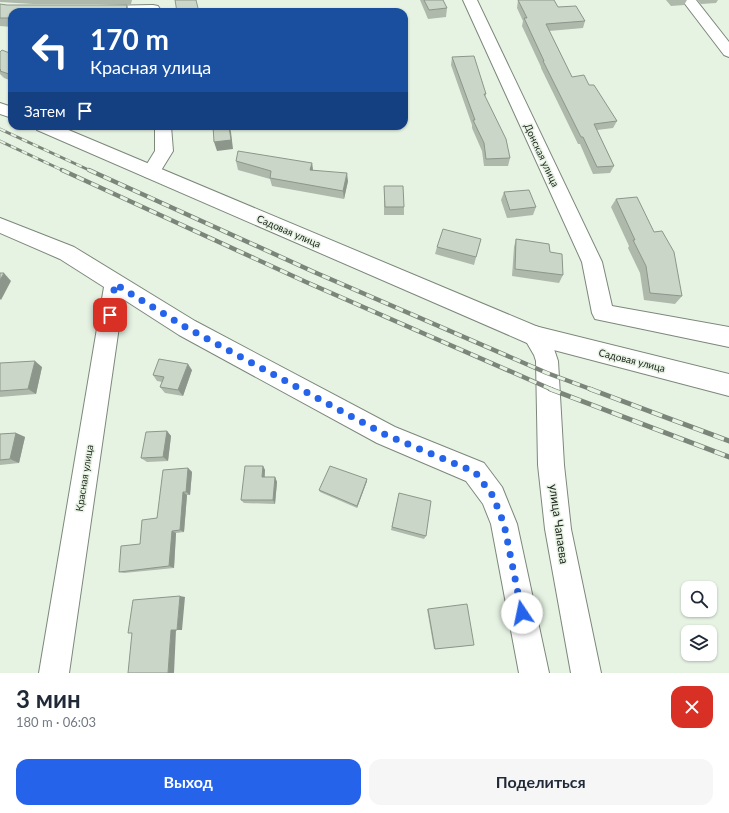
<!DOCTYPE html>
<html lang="ru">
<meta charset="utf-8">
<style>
body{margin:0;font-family:Lato,sans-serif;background:#f6f6f7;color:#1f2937;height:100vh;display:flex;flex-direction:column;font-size:15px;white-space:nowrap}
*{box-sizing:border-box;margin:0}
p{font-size:13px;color:#747a83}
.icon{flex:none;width:22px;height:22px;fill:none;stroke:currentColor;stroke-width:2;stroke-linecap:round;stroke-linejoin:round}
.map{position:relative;height:673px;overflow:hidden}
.panel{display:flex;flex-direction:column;background:#fff;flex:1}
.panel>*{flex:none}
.hud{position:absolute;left:8px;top:8px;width:400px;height:122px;border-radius:12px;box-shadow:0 1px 3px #0004;background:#1a4fa0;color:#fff;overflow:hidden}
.tools{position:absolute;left:681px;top:581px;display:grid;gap:8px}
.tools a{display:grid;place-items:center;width:36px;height:36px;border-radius:8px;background:#fff;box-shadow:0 1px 3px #0004;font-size:20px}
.pin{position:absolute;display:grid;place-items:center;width:34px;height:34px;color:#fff;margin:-17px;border-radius:8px;box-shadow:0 2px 6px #0006}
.me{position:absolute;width:44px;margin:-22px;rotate:349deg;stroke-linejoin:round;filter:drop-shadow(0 0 3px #0008)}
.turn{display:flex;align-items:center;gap:14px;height:84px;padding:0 16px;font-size:18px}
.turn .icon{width:52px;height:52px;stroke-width:2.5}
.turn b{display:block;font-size:28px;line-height:34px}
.then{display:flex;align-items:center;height:38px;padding:0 16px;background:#0003;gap:8px;font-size:15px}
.round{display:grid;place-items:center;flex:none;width:42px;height:42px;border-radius:12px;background:#f6f6f7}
.overview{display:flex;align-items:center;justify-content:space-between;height:68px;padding:0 16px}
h1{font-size:24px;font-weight:700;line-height:30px}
.primary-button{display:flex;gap:8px;margin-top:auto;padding:8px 16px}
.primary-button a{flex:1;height:46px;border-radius:12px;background:#2563eb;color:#fff;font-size:16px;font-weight:700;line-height:46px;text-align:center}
.primary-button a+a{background:#f6f6f7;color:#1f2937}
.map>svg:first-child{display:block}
</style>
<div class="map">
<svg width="729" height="673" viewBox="0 0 729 673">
<rect width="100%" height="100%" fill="#e6f3e3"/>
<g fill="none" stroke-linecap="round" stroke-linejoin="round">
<defs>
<path id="street" d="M463,0H477L602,262L612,306L729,327V347L595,319L592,313L582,262Z
M682,0H696L729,42V57L724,55Z
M153,5L158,6L160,9L158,12H93L92,10L94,7L99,6Z
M155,126H171L173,151L157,177L151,178L145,177L142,172L155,151Z
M0,218L74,247L195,321L395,427L484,463L502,487L517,524L549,673H519L491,524L483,504L466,481L377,443L179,335L123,299L69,673H39L104,287L60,259L0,233Z
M535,326L729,374V396L527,343L524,336L527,329Z"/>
<path id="secondary" d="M0,103L12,107V118L0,114Z
M35,126H59L543,329L553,346L558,361L564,465L571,529L601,673H571L545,529L538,465L536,361L534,355L527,343L37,130Z"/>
</defs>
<!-- street casing -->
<use href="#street" stroke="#7c887a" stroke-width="2"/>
<!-- secondary casing -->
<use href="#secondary" stroke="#7c887a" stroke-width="2"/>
<!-- street -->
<use href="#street" fill="#fff" fill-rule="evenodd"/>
<!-- secondary -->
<use href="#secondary" fill="#fff" fill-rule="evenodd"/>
<defs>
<path id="rail-far2" d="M0,129L91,171
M0,141L64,171"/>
<path id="rail-far1" d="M62,170L306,282L553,390
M89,170L314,272L547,373L593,390"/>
<path id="rail" d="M550,389L729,457
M590,389L729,441"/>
</defs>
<!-- rail-far2 casing -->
<use href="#rail-far2" stroke="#7c857a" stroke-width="3"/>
<!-- rail-far1 casing -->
<use href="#rail-far1" stroke="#7c857a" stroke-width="4.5"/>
<!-- rail casing -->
<use href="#rail" stroke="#7c857a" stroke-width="5"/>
<!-- rail-far2 -->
<use href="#rail-far2" stroke="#e6f3e3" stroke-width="2" stroke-dasharray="6" stroke-linecap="butt"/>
<!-- rail-far1 -->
<use href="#rail-far1" stroke="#e6f3e3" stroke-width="3" stroke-dasharray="8" stroke-linecap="butt"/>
<!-- rail -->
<use href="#rail" stroke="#e6f3e3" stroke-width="3.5" stroke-dasharray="11" stroke-linecap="butt"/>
</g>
<!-- wall -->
<path fill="#aeb8ab" d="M0,0H132L131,4H33L0,2Z
M420,0H443L447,8L446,17L428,19Z
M518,0L558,7L585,21L583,28L549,31L572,77L589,85L617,121L613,128L597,130L614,166L610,173L593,174L580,144H578L541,68V67L522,26L523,21L517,8Z
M666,0H687L684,5L671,6Z
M697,0H718L716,3L701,4Z
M0,4L12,12V27L0,26Z
M0,52L12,54V81L4,78L0,74Z
M452,57L486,94L485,97L510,158L508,166H484L482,151L472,128V125L451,65Z
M236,161L312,163L313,170L348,181L344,199L272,186L270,179L238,170Z
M384,186L404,207V215H384Z
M504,192L536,207L533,215L507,218L501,200Z
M616,199L682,296L675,304L644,300L640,273L628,248L629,246L611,207Z
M481,239L474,265L435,254L437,247Z
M516,239L550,252L563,275L559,283L512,276L514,247Z
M0,363L42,367L36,394L0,397Z
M192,370L183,396L165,393L160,387L162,382L157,381L153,375Z
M167,431L171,436L168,461L147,462L141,458Z
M16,433L25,437L19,463L0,465V434Z
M263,466L265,470V477H275L277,482L275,504L244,503L241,500Z
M188,468L192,472L190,495H187L184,532L176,533L174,568L124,573L119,572L140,544Z
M367,479V481L357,508L320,492L319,490Z
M399,493L426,536L424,539L391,530Z
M427,609H428L474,645L434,649Z"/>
<!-- shaded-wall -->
<path fill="#8d968b" d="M127,5L129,12H126Z
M229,126L231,132L233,149L217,151L214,142Z
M312,163L313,171L310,170Z
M347,173L348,181L344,199L343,191Z
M4,273L11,281L1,300L0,299V280Z
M35,361L42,367L36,394L28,389Z
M188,364L192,370L183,396L178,390Z
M167,431L171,436L168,461L163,457Z
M16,433L25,437L19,463L10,459Z
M263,466L265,470L264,481L262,477Z
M188,468L192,472L190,495L186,492Z
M275,477L277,482L275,504L273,500Z
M367,479V481L357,508V506Z
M183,492L187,495L184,532L180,530Z
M172,531L176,533L174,568L169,566Z
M180,596L185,597L182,630H177Z
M171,630H176L174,673H168Z"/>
<!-- building -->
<path fill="#cad6c7" stroke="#8d968b" d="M175,0H196L199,12H177Z
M424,0H443L447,8L429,10Z
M518,0H554L558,7L576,6L585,21L546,24L572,77L584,75L589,85H594L617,121L594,124L614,166L597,167L583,137H581L543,61H544L524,18H527Z
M0,4L7,5H127L126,12H12V18H0Z
M2,50L12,54V75L0,71L1,70L0,69V52Z
M474,56L486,94H484L506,139L510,158L486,159L484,143L473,120H475L452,57Z
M213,126H229L231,140L214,142Z
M238,151L312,163L310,170L347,173L343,191L270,178L271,171L236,161Z
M384,186H403L404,207H385Z
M529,190L536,207L510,210L504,192Z
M637,197L654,232L662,231L674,252L682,296L650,293L646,266L633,240H635L616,199Z
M443,229L481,239L476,257L437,247Z
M516,239L549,244L550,252L562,254L563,275L515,269Z
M0,273H4L0,280Z
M159,359L188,364L178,390L160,387L164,377L153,375Z
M35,361L28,389L0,391V363Z
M167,431L163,457L141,458L146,432Z
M16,433L10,459L0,460V434Z
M245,466H263L262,477H275L273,500H241Z
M330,466L367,479L357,506L319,490Z
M188,468L186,492H183L180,530L172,531L169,566L119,572L121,546L140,544L142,520L157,518L163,470Z
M399,493L431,501L426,536L392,527Z
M180,596L177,630H171L168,673H128L132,633H128L133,600Z
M467,604L474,645L435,649L428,609Z"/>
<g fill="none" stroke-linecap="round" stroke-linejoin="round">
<!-- route -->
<path stroke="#2563eb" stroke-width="7" stroke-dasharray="0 12.6" d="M110,315L115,284L187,328L386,435L475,472L493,496L504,524L522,613"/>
</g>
<g text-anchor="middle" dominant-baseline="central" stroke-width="3" stroke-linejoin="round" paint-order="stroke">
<!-- street labels -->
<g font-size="10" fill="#1e231d" stroke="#e6f3e3">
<text transform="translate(542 155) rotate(65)">Донская улица</text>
<text transform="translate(289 231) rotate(23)">Садовая улица</text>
<text transform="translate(632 360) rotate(14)">Садовая улица</text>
<text transform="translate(84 478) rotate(-81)">Красная улица</text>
</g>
<!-- near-street labels -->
<g font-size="12" fill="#1e231d" stroke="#e6f3e3">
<text transform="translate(559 524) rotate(82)">улица Чапаева</text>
</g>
</g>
</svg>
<div class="tools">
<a><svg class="icon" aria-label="search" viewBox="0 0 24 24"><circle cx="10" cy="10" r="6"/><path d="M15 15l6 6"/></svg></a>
<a><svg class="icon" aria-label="layers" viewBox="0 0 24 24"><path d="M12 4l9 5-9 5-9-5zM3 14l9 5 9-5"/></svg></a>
</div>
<div class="pin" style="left:110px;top:315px;background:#d93025"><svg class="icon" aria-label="arrive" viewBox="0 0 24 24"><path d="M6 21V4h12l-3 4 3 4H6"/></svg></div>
<svg class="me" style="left:522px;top:613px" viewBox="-20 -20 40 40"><circle r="19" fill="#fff"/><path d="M0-13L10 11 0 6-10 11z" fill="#2563eb"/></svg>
<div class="hud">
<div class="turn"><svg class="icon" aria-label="left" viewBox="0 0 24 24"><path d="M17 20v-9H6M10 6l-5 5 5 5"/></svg><div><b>170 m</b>Красная улица</div></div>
<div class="then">Затем<svg class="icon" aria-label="arrive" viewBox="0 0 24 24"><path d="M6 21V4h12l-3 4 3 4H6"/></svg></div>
</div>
</div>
<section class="panel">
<div class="overview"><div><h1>3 мин</h1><p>180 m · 06:03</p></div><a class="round" style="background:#d93025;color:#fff"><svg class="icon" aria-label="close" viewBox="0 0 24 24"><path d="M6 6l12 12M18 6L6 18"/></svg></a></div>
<div class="primary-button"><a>Выход</a><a>Поделиться</a></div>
</section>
